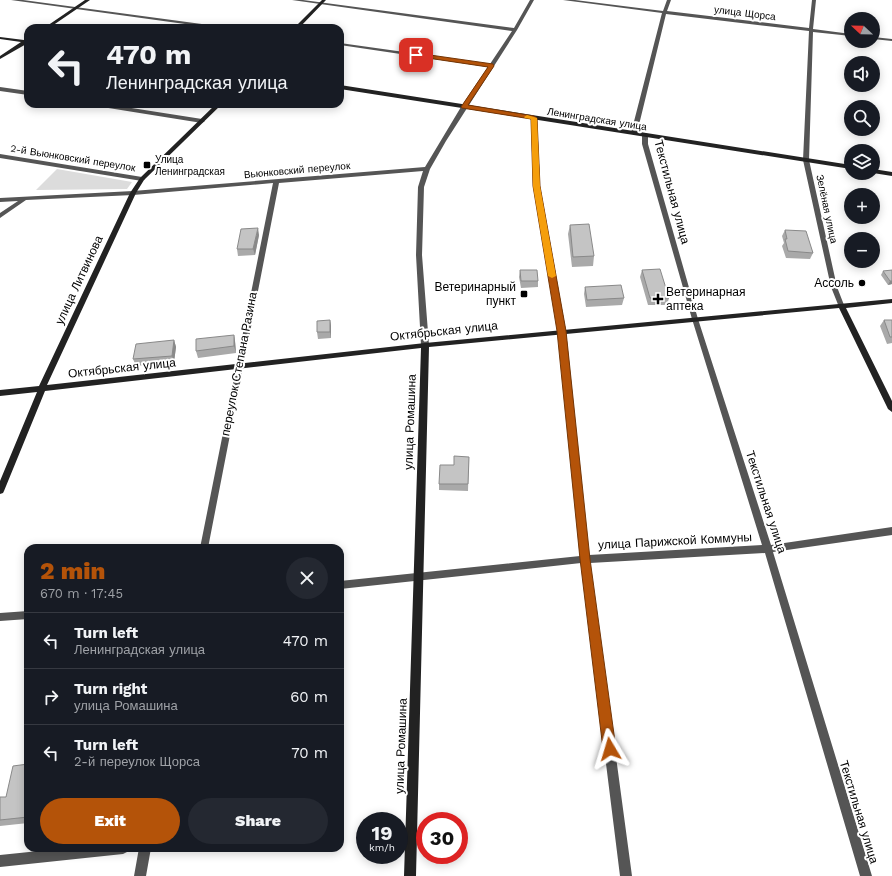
<!DOCTYPE html>
<meta charset="utf-8">
<style>
body{margin:0;font-family:"Work Sans",sans-serif;background:#242831;color:#f1f3f6;height:100vh;display:flex;flex-direction:column;font-size:15px;white-space:nowrap}
*{box-sizing:border-box;margin:0}
p{font-size:13px;color:#9ea1a6}
.icon{flex:none;width:22px;height:22px;fill:none;stroke:currentColor;stroke-width:2;stroke-linecap:round;stroke-linejoin:round}
.map{position:relative;flex:1;overflow:hidden}
.sheet{position:absolute;left:24px;top:544px;width:320px;height:308px;display:flex;flex-direction:column;background:#171b24;border-radius:12px;box-shadow:0 2px 10px #0003}
.sheet>*{flex:none}
.hud{position:absolute;left:24px;top:24px;width:320px;height:84px;border-radius:12px;box-shadow:0 2px 10px #0003;background:#171b24;color:#f1f3f6;overflow:hidden}
.needle{width:26px;rotate:292deg}
.controls{position:absolute;left:844px;top:12px;display:grid;gap:8px}
.controls a{display:grid;place-items:center;width:36px;height:36px;border-radius:50%;background:#171b24;box-shadow:0 2px 10px #0003;font-size:20px}
.speed{position:absolute;left:356px;top:812px;display:flex;gap:8px;font-size:20px;font-weight:700;text-align:center}
.speed>*{display:grid;place-content:center;width:52px;height:52px;border-radius:50%;background:#171b24;box-shadow:0 2px 10px #0003;line-height:1}
.speed small{font-size:10px;font-weight:400}
.speed .limit{border:6px solid #d22;background:#fff;color:#111}
.pin{position:absolute;display:grid;place-items:center;width:34px;height:34px;color:#fff;margin:-17px;border-radius:8px;box-shadow:0 2px 6px #0006}
.me{position:absolute;width:44px;margin:-22px;rotate:353deg;stroke-linejoin:round;filter:drop-shadow(0 0 3px #0008)}
.turn{display:flex;align-items:center;gap:14px;height:84px;padding:0 16px;font-size:18px}
.turn .icon{width:52px;height:52px;stroke-width:2.5}
.turn b{display:block;font-size:28px;line-height:34px}
.round{display:grid;place-items:center;flex:none;width:42px;height:42px;border-radius:21px;background:#242831}
.summary{display:flex;align-items:center;justify-content:space-between;height:68px;padding:0 16px}
h1{font-size:24px;font-weight:800;line-height:30px;color:#b45309}
.primary-button{display:flex;gap:8px;margin-top:auto;padding:8px 16px}
.primary-button a{flex:1;height:46px;border-radius:24px;background:#b45309;color:#fff;font-size:16px;font-weight:800;line-height:46px;text-align:center}
.primary-button a+a{background:#242831;color:#f1f3f6}
ul{padding:0;list-style:none}
li{display:flex;align-items:center;gap:12px;height:56px;padding:0 16px;border-top:1px solid #363941}
li div{flex:1}
li b{display:block;font-size:15px}
li em{font-style:normal}
.map>svg:first-child{display:block}
</style>
<div class="map">
<svg width="892" height="876" viewBox="0 0 892 876">
<rect width="100%" height="100%" fill="#fff"/>
<!-- green -->
<path fill="#dcdcdc" d="M57,169L132,182L127,189L36,190Z"/>
<g fill="none" stroke-linecap="round" stroke-linejoin="round">
<!-- street -->
<path fill="#555" fill-rule="evenodd" d="M11,0H23L224,27L226,28H214Z
M292,0H303L514,28L530,0H534L517,30L446,141L430,169L424,187L422,255L429,345L428,347H425L421,345L416,255L418,187L423,171L279,183L208,548H200L273,183L133,195L26,200L0,218V213L18,201L0,202V198L133,191L425,167L461,107L488,67L340,45V43L490,64L512,31Z
M563,0H575L663,11L667,0H671L667,11L809,28L812,0H816L813,29L851,34V36L813,32L809,160L837,287L844,305L843,307H839L831,287L803,160L809,31L666,14L637,133L634,135L631,133L662,13Z
M873,37L892,39V41L873,39Z
M0,87L28,91V95L0,91Z
M93,104H106L202,119L205,121L202,123L96,106Z
M534,116L537,118L540,186L566,331L589,555L762,545L692,319L642,144V135L645,133L648,135V144L698,319L771,545L892,527V535L773,552L872,876H860L765,553L590,563L632,876H620L581,563L340,589V581L580,556L558,331L534,186L531,118Z
M0,154L142,177L145,179L142,181L0,158Z
M28,611V619L0,621V613Z
M68,848H129L127,852L123,854L0,867V855Z
M139,848H151L146,876H134Z"/>
<!-- secondary -->
<path fill="#222" fill-rule="evenodd" d="M85,0H90L49,28H44Z
M322,0H326L299,28H294Z
M0,37L24,40L28,39V43L0,59V56L21,42L0,39Z
M340,85L851,165V169L340,89Z
M216,104H222L144,180L136,193L47,385L425,343L892,299V303L846,308L892,401V412L888,409L839,308L429,347L416,876H404L421,348L45,391L4,491L3,493L0,494V481L37,392L0,396V390L39,386L130,193L140,178Z
M873,169L892,172V176L873,173Z"/>
</g>
<!-- wall -->
<path fill="#a9a9a9" d="M570,225L594,256L593,266L572,267L568,234Z
M785,230L813,253L810,259L786,258L782,246L784,243L782,236Z
M259,235L255,255L238,256L237,249Z
M520,270L538,281V287L521,288L519,277Z
M642,270L669,298L667,305H648L640,277Z
M892,270V284L888,285L881,275L883,271Z
M585,287L624,298L622,305L586,307L584,294Z
M330,320L331,326V338L318,339L317,332Z
M884,320H892V343L887,344L880,326Z
M234,335L235,341L236,353L198,358L196,351Z
M174,340L176,347L174,362L136,366L133,359Z
M469,457L468,491L439,490V484L454,465Z
M28,764V823L0,826V797H6Z"/>
<!-- shaded-wall -->
<path fill="#898989" d="M258,228L259,235L255,255L253,249Z
M890,281H892V284L888,285Z
M330,320L331,326V338L330,332Z
M234,335L235,341L236,353L234,346Z
M174,340L176,347L174,362L172,356Z"/>
<!-- building -->
<path fill="#c4c4c4" stroke="#898989" d="M589,224L594,256L573,257L570,225Z
M258,228L253,249H237L241,229Z
M785,230L806,231L813,253L788,251L785,239H787Z
M660,269L669,298H650L642,270Z
M520,270H537L538,281H521Z
M892,270V281H890L883,271Z
M621,285L624,298L587,300L585,287Z
M330,320V332H317V321Z
M884,320H892V337H890Z
M234,335V346L196,351V339Z
M174,340L172,356L133,359L136,344Z
M454,456L469,457L468,484H439L440,465H454Z
M28,764V817L0,820V797H6L13,766Z"/>
<!-- route -->
<path fill="#b45309" stroke="#753606" d="M416,53L493,64L494,66L468,105L534,116L537,118L540,186L566,331L590,559L616,749L614,753L610,755L605,753L603,749L580,559L557,331L533,186L531,119L462,108L461,107L488,67L414,56V54Z"/>
<!-- slow -->
<path fill="#f59e0b" d="M527,115L537,118L540,186L556,276L552,278L548,276L533,186L531,119L525,118L524,117Z"/>
<!-- markers -->
<g fill="#000" stroke="#fff" stroke-width="1.5">
<rect x="143" y="161" width="8" height="8" rx="2"/>
<circle cx="862" cy="283" r="4"/>
<rect x="520" y="290" width="8" height="8" rx="2"/>
<path d="M656 293h4v4h4v4h-4v4h-4v-4h-4v-4h4z"/>
</g>
<g text-anchor="middle" dominant-baseline="central" stroke-width="4" stroke-linejoin="round" paint-order="stroke">
<!-- far-street labels -->
<g font-size="10" fill="#000" stroke="#fff">
<text transform="translate(745 13) rotate(7)">улица Щорса</text>
<text transform="translate(597 119) rotate(9)">Ленинградская улица</text>
<text transform="translate(73 158) rotate(9)">2-й Вьюнковский переулок</text>
<text transform="translate(297 170) rotate(-5)">Вьюнковский переулок</text>
<text transform="translate(827 209) rotate(78)">Зелёная улица</text>
</g>
<!-- far-poi labels -->
<g font-size="10" fill="#000" stroke="#fff" text-anchor="start">
<text x="155" y="159">Улица<tspan x="155" dy="12">Ленинградская</tspan></text>
</g>
<!-- street labels -->
<g font-size="12" fill="#000" stroke="#fff">
<text transform="translate(672 192) rotate(75)">Текстильная улица</text>
<text transform="translate(79 280) rotate(-65)">улица Литвинова</text>
<text transform="translate(444 331) rotate(-6)">Октябрьская улица</text>
<text transform="translate(239 364) rotate(-79)">переулок Степана Разина</text>
<text transform="translate(122 368) rotate(-6)">Октябрьская улица</text>
<text transform="translate(410 422) rotate(-88)">улица Ромашина</text>
<text transform="translate(766 502) rotate(72)">Текстильная улица</text>
<text transform="translate(675 541) rotate(-3)">улица Парижской Коммуны</text>
<text transform="translate(401 746) rotate(-88)">улица Ромашина</text>
<text transform="translate(859 812) rotate(73)">Текстильная улица</text>
</g>
<!-- poi labels -->
<g font-size="12" fill="#000" stroke="#fff" text-anchor="end">
<text x="854" y="283">Ассоль</text>
<text x="516" y="287">Ветеринарный<tspan x="516" dy="14">пункт</tspan></text>
<text x="666" y="292" text-anchor="start">Ветеринарная<tspan x="666" dy="14">аптека</tspan></text>
</g>
</g>
</svg>
<div class="controls">
<a><svg class="needle" viewBox="-14 -14 28 28"><path d="M0-13l5 13h-10z" fill="#e53935"/><path d="M0 13l5-13h-10z" fill="#9ea1a6"/></svg></a>
<a><svg class="icon" aria-label="sound" viewBox="0 0 24 24"><path d="M4 9h4l5-4v14l-5-4H4zM17 9q2 3 0 6"/></svg></a>
<a><svg class="icon" aria-label="search" viewBox="0 0 24 24"><circle cx="10" cy="10" r="6"/><path d="M15 15l6 6"/></svg></a>
<a><svg class="icon" aria-label="layers" viewBox="0 0 24 24"><path d="M12 4l9 5-9 5-9-5zM3 14l9 5 9-5"/></svg></a>
<a>+</a>
<a>−</a>
</div>
<div class="speed"><div>19<small>km/h</small></div><div class="limit">30</div></div>
<div class="pin" style="left:416px;top:55px;background:#d93025"><svg class="icon" aria-label="arrive" viewBox="0 0 24 24"><path d="M6 21V4h12l-3 4 3 4H6"/></svg></div>
<svg class="me" style="left:610px;top:749px" viewBox="-20 -20 40 40"><path d="M0-17L14 15 0 8-14 15z" fill="#b45309" stroke="#fff" stroke-width="4"/></svg>
<div class="hud">
<div class="turn"><svg class="icon" aria-label="left" viewBox="0 0 24 24"><path d="M17 20v-9H6M10 6l-5 5 5 5"/></svg><div><b>470 m</b>Ленинградская улица</div></div>
</div>
<section class="sheet">
<div class="summary"><div><h1>2 min</h1><p>670 m · 17:45</p></div><a class="round"><svg class="icon" aria-label="close" viewBox="0 0 24 24"><path d="M6 6l12 12M18 6L6 18"/></svg></a></div>
<ul>
<li><svg class="icon" aria-label="left" viewBox="0 0 24 24"><path d="M17 20v-9H6M10 6l-5 5 5 5"/></svg><div><b>Turn left</b><p>Ленинградская улица</p></div><em>470 m</em></li>
<li><svg class="icon" aria-label="right" viewBox="0 0 24 24"><path d="M7 20v-9h11M14 6l5 5-5 5"/></svg><div><b>Turn right</b><p>улица Ромашина</p></div><em>60 m</em></li>
<li><svg class="icon" aria-label="left" viewBox="0 0 24 24"><path d="M17 20v-9H6M10 6l-5 5 5 5"/></svg><div><b>Turn left</b><p>2-й переулок Щорса</p></div><em>70 m</em></li>
</ul>
<div class="primary-button"><a>Exit</a><a>Share</a></div>
</section>
</div>
